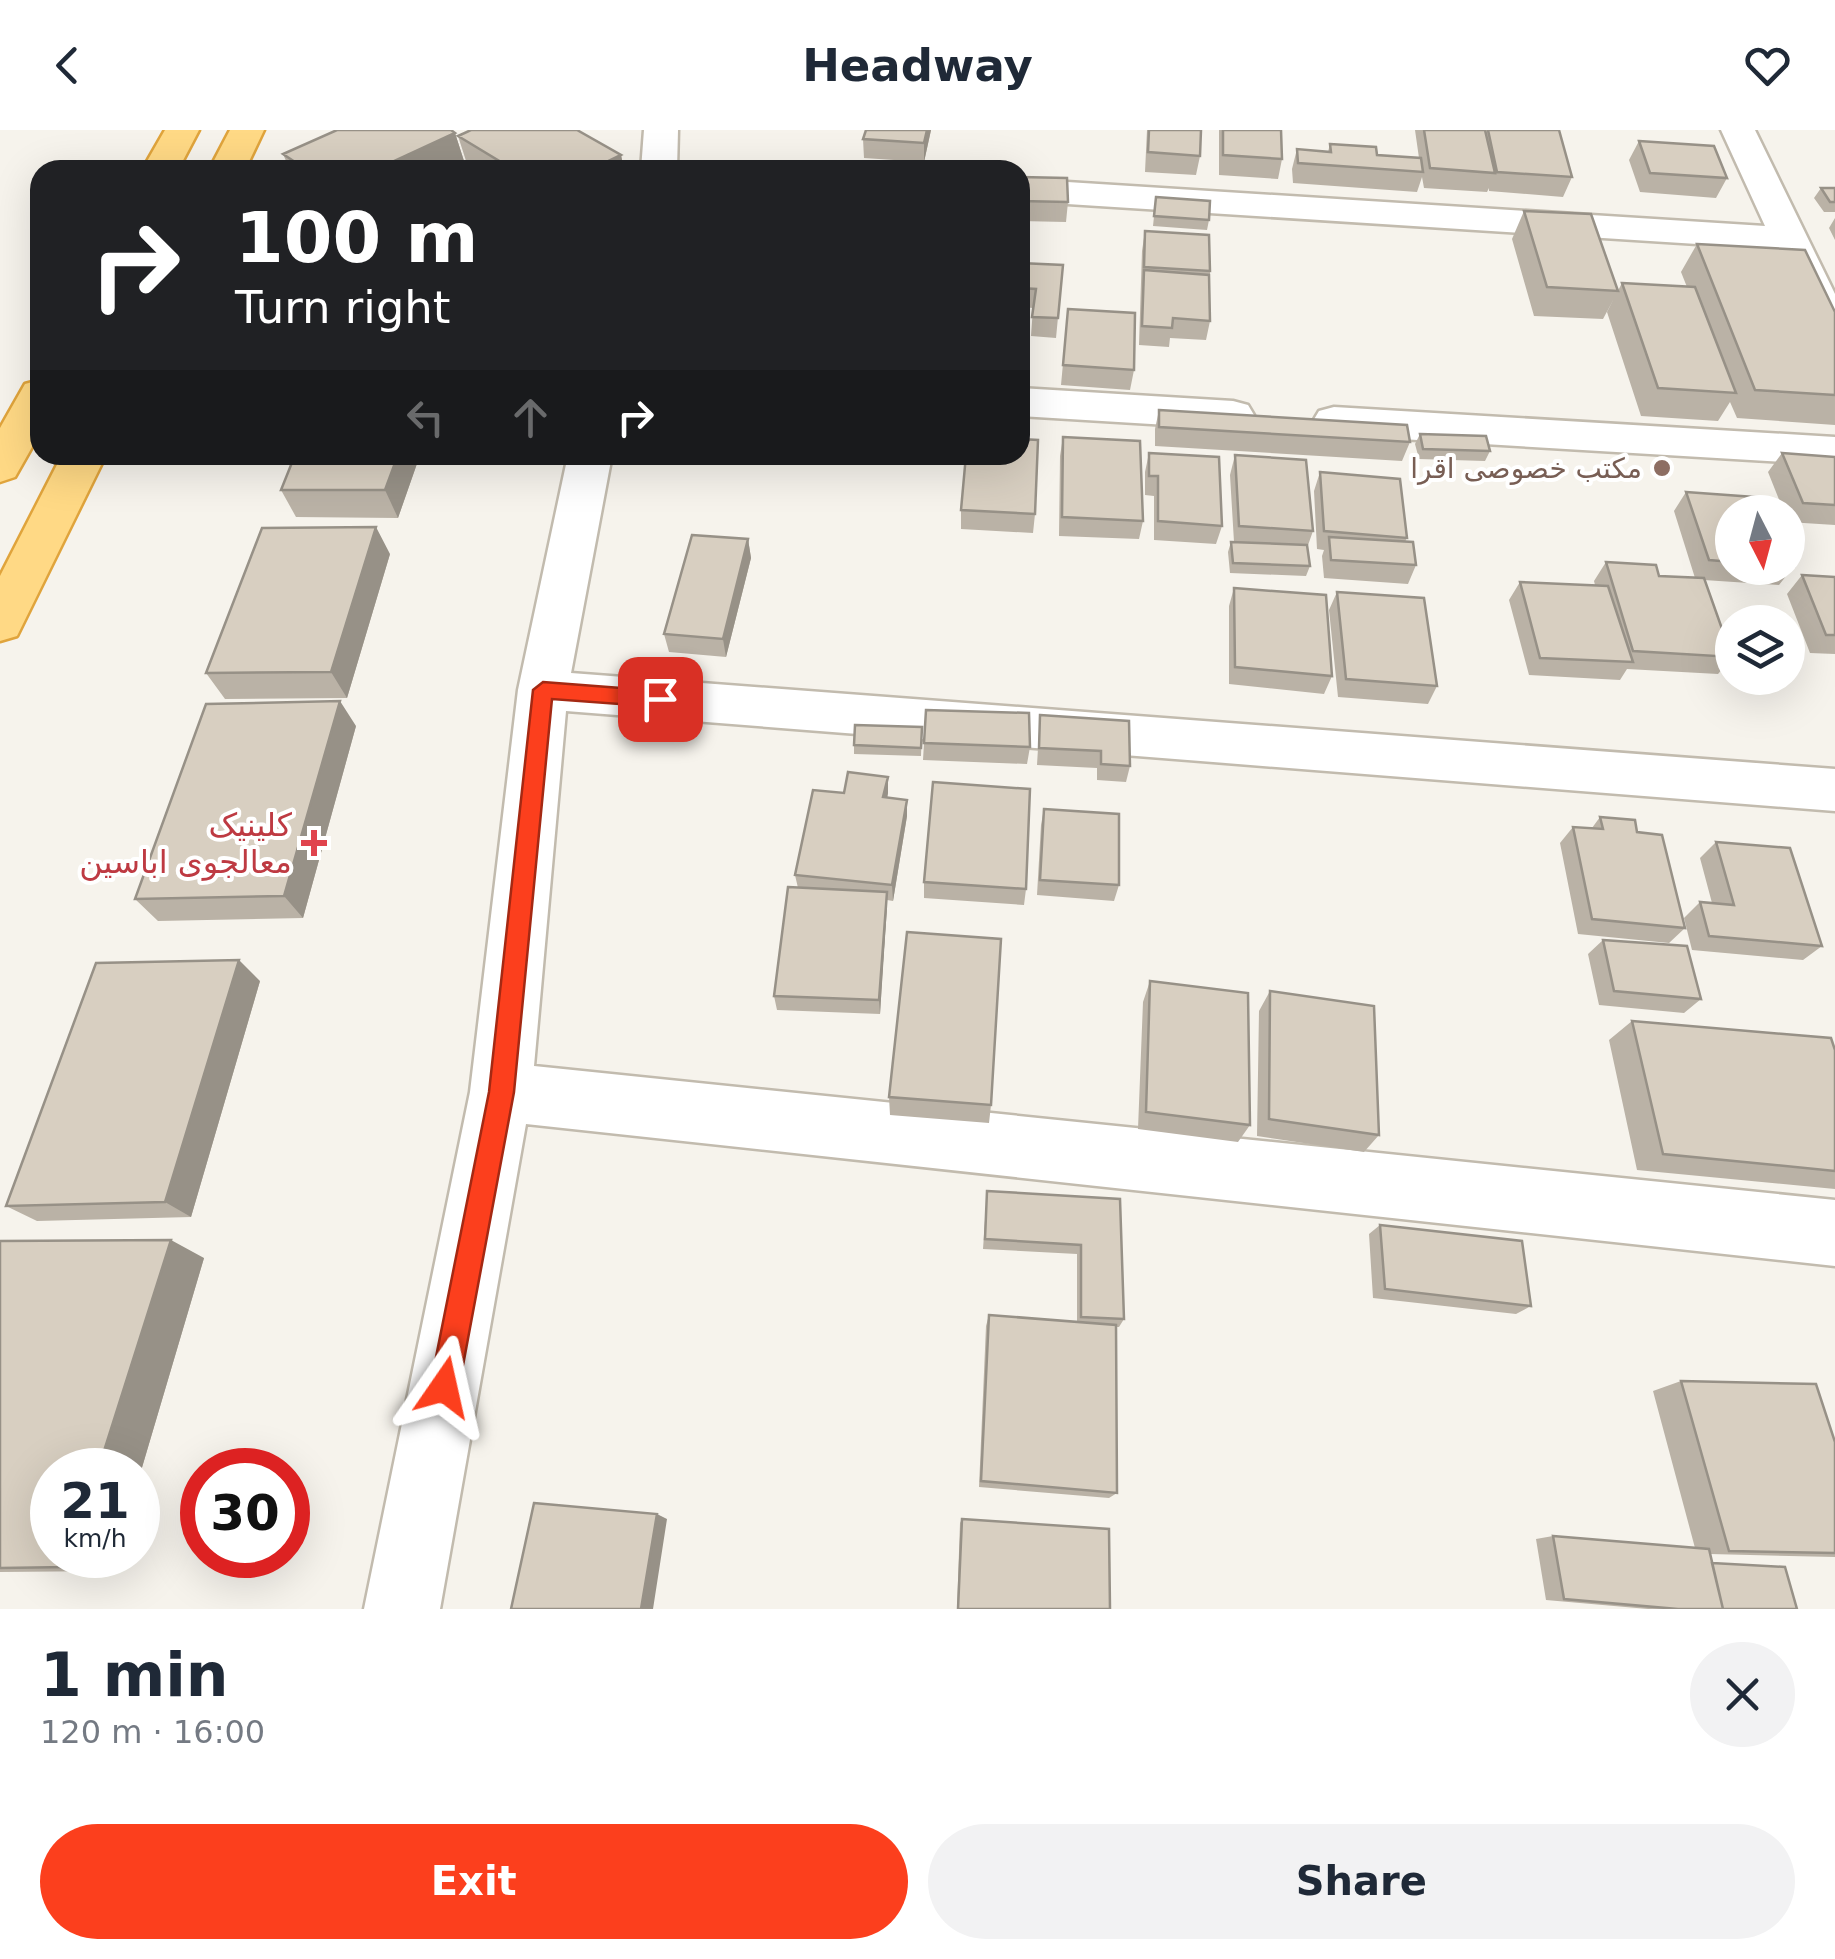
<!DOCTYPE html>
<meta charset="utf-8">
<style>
body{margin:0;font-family:"DejaVu Sans","Noto Sans Arabic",sans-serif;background:#f2f2f3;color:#1f2937;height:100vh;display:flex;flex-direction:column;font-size:38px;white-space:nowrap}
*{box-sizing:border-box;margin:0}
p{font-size:32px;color:#747a83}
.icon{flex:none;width:55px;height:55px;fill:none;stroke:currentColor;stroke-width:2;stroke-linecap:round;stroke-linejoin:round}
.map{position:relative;height:1479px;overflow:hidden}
.side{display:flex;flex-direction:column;background:#fff;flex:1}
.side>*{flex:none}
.banner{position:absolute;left:30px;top:30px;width:1000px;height:305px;border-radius:30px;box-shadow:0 10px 40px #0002;background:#202124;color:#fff;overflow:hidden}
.needle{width:65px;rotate:174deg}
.buttons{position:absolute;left:1715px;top:365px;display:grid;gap:20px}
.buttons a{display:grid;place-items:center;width:90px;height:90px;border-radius:50%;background:#fff;box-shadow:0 10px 40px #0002;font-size:50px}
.speed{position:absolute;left:30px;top:1318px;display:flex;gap:20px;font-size:50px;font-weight:700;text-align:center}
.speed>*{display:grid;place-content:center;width:130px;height:130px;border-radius:50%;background:#fff;box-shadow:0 10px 40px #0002;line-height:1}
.speed small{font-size:25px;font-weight:400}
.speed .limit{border:15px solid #d22;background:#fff;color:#111}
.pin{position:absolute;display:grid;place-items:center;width:85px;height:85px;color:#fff;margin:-42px;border-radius:20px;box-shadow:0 5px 15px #0006}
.me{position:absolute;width:110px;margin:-55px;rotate:11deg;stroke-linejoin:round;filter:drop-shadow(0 0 8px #0008)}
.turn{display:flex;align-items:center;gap:35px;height:210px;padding:0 40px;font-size:45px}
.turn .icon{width:130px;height:130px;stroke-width:2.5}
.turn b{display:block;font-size:70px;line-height:85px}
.lanes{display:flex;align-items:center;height:95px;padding:0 40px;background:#0003;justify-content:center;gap:50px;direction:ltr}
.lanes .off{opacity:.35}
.round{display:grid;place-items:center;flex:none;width:105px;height:105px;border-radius:52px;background:#f2f2f3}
.summary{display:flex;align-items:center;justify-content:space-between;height:170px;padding:0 40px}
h1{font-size:60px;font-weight:800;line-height:75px}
.button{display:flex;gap:20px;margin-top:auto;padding:20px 40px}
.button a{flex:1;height:115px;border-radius:60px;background:#fc3f1d;color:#fff;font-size:40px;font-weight:800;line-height:115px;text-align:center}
.button a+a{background:#f2f2f3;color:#1f2937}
header{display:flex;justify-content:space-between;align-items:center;height:130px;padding:0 40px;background:#fff;font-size:45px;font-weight:800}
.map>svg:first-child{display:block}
</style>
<header><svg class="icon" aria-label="back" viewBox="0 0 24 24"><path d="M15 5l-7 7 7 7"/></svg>Headway<svg class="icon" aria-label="heart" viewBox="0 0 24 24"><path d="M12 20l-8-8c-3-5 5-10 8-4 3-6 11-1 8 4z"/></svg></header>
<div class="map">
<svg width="1835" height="1479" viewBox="0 0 1835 1479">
<rect width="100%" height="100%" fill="#f6f3ec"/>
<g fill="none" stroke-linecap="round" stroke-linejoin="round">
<defs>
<path id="minor" d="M644,0H678L677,40H641Z
M1721,0H1755L1835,164V217L1821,214L1815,205L1776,119L1020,71V49L1765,96Z
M1020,258L1233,271L1248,275L1254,285L1248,295L1233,299L1020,286Z
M1334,277L1835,307V335L1334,305L1319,301L1313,291L1319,281Z
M568,325H612L571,543L1835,639V681L566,581L534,936L1835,1070V1136L526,994L440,1479H364L470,962L518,560Z"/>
<path id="trunk" d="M165,0H199L178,40H142Z
M230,0H264L245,40H209Z
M40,250V303L15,347L0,352V298L25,254Z
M62,325H106L17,506L0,511V446Z"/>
</defs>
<!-- minor casing -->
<use href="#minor" stroke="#c2bbae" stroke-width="5"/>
<!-- trunk casing -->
<use href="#trunk" stroke="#e0a43c" stroke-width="5"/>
<!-- minor -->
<use href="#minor" fill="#fff" fill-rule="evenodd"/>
<!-- trunk -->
<use href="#trunk" fill="#ffd985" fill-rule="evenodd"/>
</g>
<!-- wall -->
<path fill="#bab2a6" d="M866,0H931L924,32L864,28L863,9Z
M1147,0H1201L1200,26L1196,45L1145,42Z
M1219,0H1281L1282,29L1278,49L1219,45Z
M1415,0H1559L1572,47L1563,67L1489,61V58L1487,62L1424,58L1422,47L1417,62L1293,53L1292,39L1297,19L1328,22L1330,14L1377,25L1419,28Z
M455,3L464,31L445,40H290L283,24Z
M458,6L621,25L624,40H476L467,34Z
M1639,11L1727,48L1716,68L1640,62L1629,30Z
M1020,47L1068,72L1066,92L1020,91Z
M1821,58H1835V82H1824L1814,68Z
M1156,67L1209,90L1207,100L1153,96Z
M1524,81L1618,161L1603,189L1534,186L1512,109Z
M1835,88V110L1829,98Z
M1145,101L1210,141V191L1206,210L1170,208L1169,217L1139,215L1142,121Z
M1697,114L1835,182V295L1737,288L1730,272L1718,291L1641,286L1607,182L1622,153L1687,157L1681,142Z
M1020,133L1063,135L1056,208L1031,206L1033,178L1020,177Z
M1068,179L1134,240L1130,260L1061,255Z
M1159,280L1410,312L1402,331L1155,316V299Z
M1420,304L1490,321L1485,331L1419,329L1415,314Z
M1063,307L1143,391L1139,409L1059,406L1060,326Z
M1149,323L1222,396L1216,414L1154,410V366L1145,365V342Z
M1782,323L1835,327V395L1788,392V382H1784L1768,342Z
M420,325L398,388L296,387L281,360Z
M1235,325L1313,401L1307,418L1310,436L1306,446L1230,443L1228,422L1231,412H1234L1230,345Z
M1320,342L1407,408L1405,412L1416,435L1408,454L1324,448L1322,426L1324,420L1317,419L1314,361Z
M1686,362L1732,382V438H1788V420L1794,436L1779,455L1704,450L1732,524V528L1718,544L1627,539L1620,550L1529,545L1509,470L1520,452L1595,455L1594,451L1606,432L1659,446L1695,448L1674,381Z
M961,380L1035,384L1033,403L961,399Z
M748,409L751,428L726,527L669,522L664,504Z
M390,424L347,568L225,569L206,543Z
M1802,445L1835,447V524L1810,523L1787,464Z
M1234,458L1332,546L1324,564L1229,554V476Z
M1337,462L1437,556L1428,574L1338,567L1329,480Z
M1040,585L1130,636L1126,652L1097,650V638L1037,635Z
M356,596L303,788L158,791L135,769Z
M922,597L921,626L854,624V615Z
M924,613L1030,617L1027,634L923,630Z
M844,663H888L887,668L907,670V686L893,771L887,770L880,884L777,880L774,866L798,758L795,745Z
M1044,679L1119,755L1114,771L1037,765L1041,695Z
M1600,687L1637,702L1685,798L1669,813L1578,804L1560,713L1573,697L1592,698Z
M1716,712L1822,816L1803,830L1692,820L1684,788L1700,772L1712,773L1700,728Z
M924,752L1026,759L1024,775L924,768Z
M1603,810L1701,869L1684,883L1599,875L1588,824Z
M260,851L191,1087L37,1091L6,1076Z
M1150,851L1250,995L1238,1012L1138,999L1143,872Z
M1270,861L1379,1005L1364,1022L1257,1006L1259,881Z
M1632,891L1835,920V1059L1637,1040L1609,910Z
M889,967L991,975L989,993L890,985Z
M987,1061L1120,1069L1124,1189L1119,1197H1116L1117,1363L1109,1368L979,1357L986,1196L989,1185L1077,1192V1124L983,1119Z
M1380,1095L1531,1176L1516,1184L1373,1168L1369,1104Z
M0,1111L204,1128L138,1351V1340L111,1441L0,1442Z
M1681,1251L1835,1312V1427L1710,1424L1712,1433L1797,1479H1648L1546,1470L1536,1409L1553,1406L1695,1418L1653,1261Z
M962,1389L1110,1479H957L960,1393Z"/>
<!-- shaded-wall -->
<path fill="#979187" d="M927,0H931L924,32V13Z
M455,3L464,31L445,40H375Z
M621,25L624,40H590Z
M398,325H420L398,388L385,360Z
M376,397L390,424L347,568L331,542Z
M748,409L751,428L726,527L723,509Z
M340,571L356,596L303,788L284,766Z
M888,647V663L884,684L883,667Z
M907,670V686L893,771L892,755Z
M887,762V777L880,884L879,870Z
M239,830L260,851L191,1087L165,1072Z
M171,1110L204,1128L138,1351V1340H98Z
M657,1384L667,1389L653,1479H641Z
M72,1425H115L111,1441L68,1437Z"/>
<!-- building -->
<path fill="#d8cfc1" stroke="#979187" stroke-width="2.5" d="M337,0H451L455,3L375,40H307L283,24Z
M471,0H577L621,25L590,40H514L458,6Z
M866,0H927L924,13L863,9Z
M1149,0H1201L1200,26L1148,22Z
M1223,0H1281L1282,29L1223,25Z
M1424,0H1485L1495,43L1430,38Z
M1488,0H1559L1572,47L1497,42Z
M1639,11L1714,16L1727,48L1650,43Z
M1330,14L1376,17L1377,25L1421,28L1423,42L1298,33L1297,19L1331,22Z
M1020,47L1067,48L1068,72L1020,71Z
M1821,58H1835V72H1830Z
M1156,67L1210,71L1209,90L1154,86Z
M1524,81L1591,84L1618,161L1547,157Z
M1145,101L1209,105L1210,141L1144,137Z
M1697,114L1805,120L1835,182V265L1755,260Z
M1020,133L1063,135L1058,188L1032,187L1036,159L1020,158Z
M1144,140L1209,145L1210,191L1173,188L1172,198L1142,196Z
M1622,153L1695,157L1736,263L1658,258Z
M1068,179L1135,183L1134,240L1063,235Z
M1159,280L1407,295L1410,312L1159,297Z
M1420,304L1486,306L1490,321L1423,319Z
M1063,307L1140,311L1143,391L1062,387Z
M1020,309L1038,310L1035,384L961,380L966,325H1020Z
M1149,323L1219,327L1222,396L1158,391V346H1149Z
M1782,323L1835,327V375L1803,373Z
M295,325H398L385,360H281Z
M1235,325L1306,330L1313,401L1239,396Z
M1320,342L1400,349L1407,408L1324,401Z
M1686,362L1768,368L1773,382H1732V432L1709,430Z
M376,397L331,542L206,543L262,398Z
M692,405L748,409L723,509L664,504Z
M1329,407L1413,412L1416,435L1331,430Z
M1231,412L1307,415L1310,436L1233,433Z
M1788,420L1794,436H1788Z
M1606,432L1656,435L1659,446L1704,448L1732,527L1633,521Z
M1802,445L1835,447V505H1826Z
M1520,452L1608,456L1633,532L1540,528Z
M1234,458L1326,465L1332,546L1235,537Z
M1337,462L1424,468L1437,556L1346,549Z
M340,571L284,766L135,769L206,574Z
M926,580L1029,583L1030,617L924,613Z
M1040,585L1129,591L1130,636L1101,634V621L1039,618Z
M855,595L922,597L921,618L854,615Z
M848,642L888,647L883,667L907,670L892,755L795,745L813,660L844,663Z
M933,652L1030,659L1026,759L924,752Z
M1044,679L1119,684V755L1040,750Z
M1600,687L1635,690L1637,702L1662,705L1685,798L1592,789L1573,697L1603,699Z
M1716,712L1790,718L1822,816L1709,806L1700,772L1734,775Z
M788,757L887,762L879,870L774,866Z
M907,802L1001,809L991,975L889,967Z
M1603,810L1687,816L1701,869L1614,861Z
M239,830L165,1072L6,1076L96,833Z
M1150,851L1248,863L1250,995L1146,982Z
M1270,861L1374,876L1379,1005L1269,989Z
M1632,891L1831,908L1835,920V1041L1663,1024Z
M987,1061L1120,1069L1124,1189L1081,1187V1115L985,1109Z
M1380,1095L1522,1111L1531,1176L1385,1159Z
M171,1110L98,1340H52V1425H72L68,1437L0,1438V1111Z
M989,1185L1116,1195L1117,1363L981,1351Z
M1681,1251L1816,1254L1835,1312V1423L1729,1421Z
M534,1373L657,1384L641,1479H511Z
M962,1389L1109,1399L1110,1479H958Z
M1553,1406L1709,1419L1723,1479H1678L1564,1469Z
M1712,1433L1785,1437L1797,1479H1723Z"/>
<!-- route -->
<path fill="#fc3f1d" stroke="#a42913" stroke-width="2.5" d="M543,552L660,561L671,569L660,577L552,569L514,962L459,1257L455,1267L444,1272L434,1267L430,1257L489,962L533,560Z"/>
<!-- markers -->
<circle fill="#8d6e63" stroke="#fff" stroke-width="4" cx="1662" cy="338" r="10"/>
<path fill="#e0444e" stroke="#fff" stroke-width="4" d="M309 698h10v10h10v10h-10v10h-10v-10h-10v-10h10z"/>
<g text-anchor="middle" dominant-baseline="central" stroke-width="8" stroke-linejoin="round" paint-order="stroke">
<!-- far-education labels -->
<g font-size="28" fill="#785e54" stroke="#fff" text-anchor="end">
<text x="1642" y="338">مکتب خصوصی اقرا</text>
</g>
<!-- health labels -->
<g font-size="32" fill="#be3a42" stroke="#fff" text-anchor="end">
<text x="292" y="695">کلینیک<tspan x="292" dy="37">معالجوی اباسین</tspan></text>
</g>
</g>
</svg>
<div class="buttons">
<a><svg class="needle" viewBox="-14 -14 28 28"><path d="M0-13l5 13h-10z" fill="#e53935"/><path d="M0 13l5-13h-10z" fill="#747a83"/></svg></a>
<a><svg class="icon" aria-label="layers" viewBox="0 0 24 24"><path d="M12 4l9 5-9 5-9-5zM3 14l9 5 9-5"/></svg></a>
</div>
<div class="speed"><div>21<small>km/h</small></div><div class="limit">30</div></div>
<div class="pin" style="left:660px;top:569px;background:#d93025"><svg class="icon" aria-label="arrive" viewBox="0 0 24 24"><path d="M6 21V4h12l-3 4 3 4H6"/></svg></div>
<svg class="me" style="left:444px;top:1257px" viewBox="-20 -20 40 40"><path d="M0-17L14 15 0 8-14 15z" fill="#fc3f1d" stroke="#fff" stroke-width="4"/></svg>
<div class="banner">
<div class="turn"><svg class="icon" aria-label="right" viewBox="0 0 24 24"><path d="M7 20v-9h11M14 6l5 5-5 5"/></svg><div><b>100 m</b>Turn right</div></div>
<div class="lanes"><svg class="icon off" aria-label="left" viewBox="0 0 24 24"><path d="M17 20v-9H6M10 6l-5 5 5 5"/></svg><svg class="icon off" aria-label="ahead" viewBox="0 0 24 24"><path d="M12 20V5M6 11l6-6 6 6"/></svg><svg class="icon" aria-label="right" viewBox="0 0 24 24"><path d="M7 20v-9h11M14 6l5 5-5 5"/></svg></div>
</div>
</div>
<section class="side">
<div class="summary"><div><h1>1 min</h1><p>120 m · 16:00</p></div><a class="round"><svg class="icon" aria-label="close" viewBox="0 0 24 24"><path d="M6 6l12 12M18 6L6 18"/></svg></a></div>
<div class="button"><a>Exit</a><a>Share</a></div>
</section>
